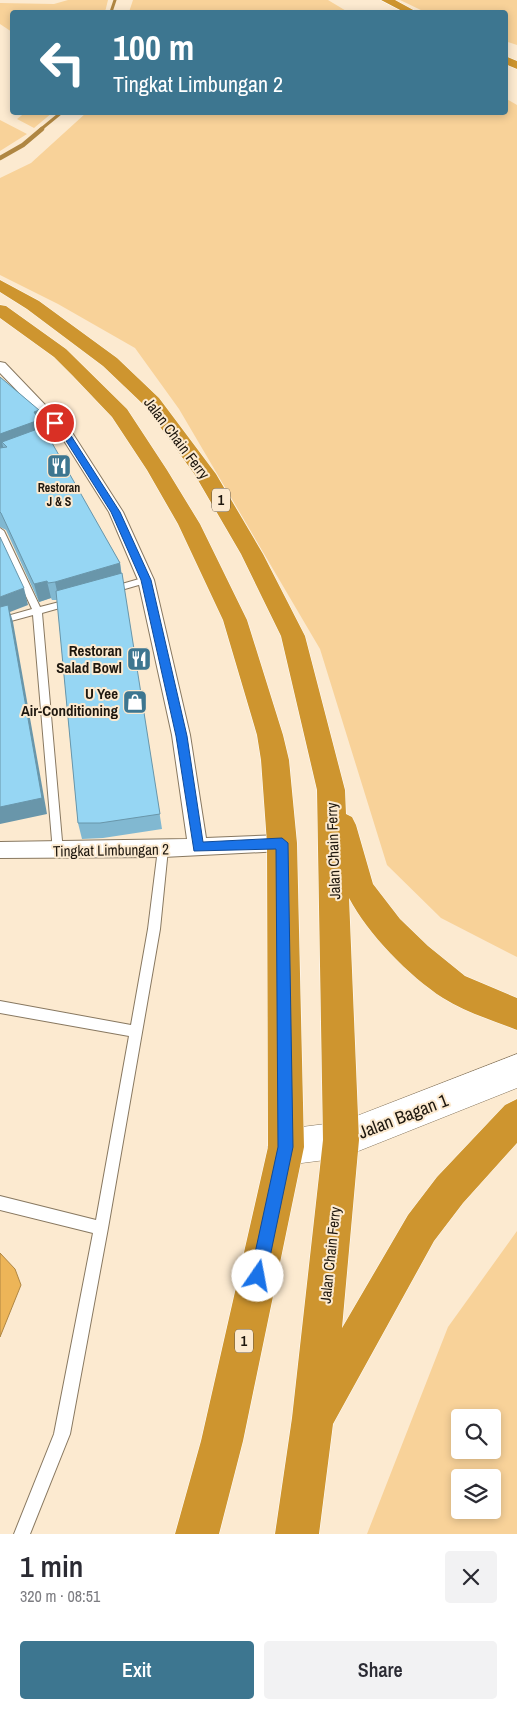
<!DOCTYPE html>
<meta charset="utf-8">
<style>
body{margin:0;font-family:"Archivo Narrow",sans-serif;background:#f2f2f3;color:#2b2b33;height:100vh;display:flex;flex-direction:column;font-size:19px;white-space:nowrap}
*{box-sizing:border-box;margin:0}
p{font-size:16px;color:#7c7c81}
.icon{flex:none;width:28px;height:28px;fill:none;stroke:currentColor;stroke-width:2;stroke-linecap:round;stroke-linejoin:round}
.map{position:relative;height:1534px;overflow:hidden}
.panel{display:flex;flex-direction:column;background:#fff;flex:1}
.panel>*{flex:none}
.hud{position:absolute;left:10px;top:10px;width:498px;height:105px;border-radius:5px;box-shadow:0 2px 8px #0003;background:#3d7690;color:#fff;overflow:hidden}
.controls{position:absolute;left:451px;top:1409px;display:grid;gap:10px}
.controls a{display:grid;place-items:center;width:50px;height:50px;border-radius:5px;background:#fff;box-shadow:0 2px 8px #0003;font-size:25px}
.pin{position:absolute;display:grid;place-items:center;width:42px;height:42px;color:#fff;margin:-21px;border:2px solid #fff;border-radius:50%;box-shadow:0 1px 5px #0007}
.me{position:absolute;width:55px;margin:-28px;rotate:12deg;stroke-linejoin:round;filter:drop-shadow(0 0 4px #0008)}
.turn{display:flex;align-items:center;gap:18px;height:105px;padding:0 20px;font-size:22px}
.turn .icon{width:65px;height:65px;stroke-width:2.5}
.turn b{display:block;font-size:35px;line-height:42px}
.round{display:grid;place-items:center;flex:none;width:52px;height:52px;border-radius:5px;background:#f2f2f3}
.overview{display:flex;align-items:center;justify-content:space-between;height:85px;padding:0 20px}
h1{font-size:30px;font-weight:600;line-height:38px}
.action{display:flex;gap:10px;margin-top:auto;padding:10px 20px}
.action a{flex:1;height:58px;border-radius:5px;background:#3d7690;color:#fff;font-size:20px;font-weight:600;line-height:58px;text-align:center}
.action a+a{background:#f2f2f3;color:#2b2b33}
.map>svg:first-child{display:block}
</style>
<div class="map">
<svg width="517" height="1534" viewBox="0 0 517 1534">
<rect width="100%" height="100%" fill="#fcead0"/>
<!-- green -->
<path fill="#f8d299" fill-rule="evenodd" d="M68,0H108L105,12H12V32L0,24V3L54,4Z
M133,0H328L348,12H129Z
M400,0H517V45L505,41V12H425Z
M505,98L517,105V957L441,918L387,865L320,649L179,409L135,348L58,304L0,275V178L31,163L86,113L505,112Z
M26,112H52V113L34,128L17,119Z
M0,120L27,134L0,151Z
M517,1231V1534H367L448,1327ZM460,1418H492V1450H460ZM460,1478H492V1510H460Z"/>
<!-- water -->
<path fill="#edb558" stroke="#af8642" d="M0,1253L15,1269L21,1285L0,1337Z"/>
<g fill="none" stroke-linecap="round" stroke-linejoin="round">
<!-- stream-far1 -->
<path stroke="#af8642" stroke-width="3" d="M111,12L115,0
M40,130L62,112"/>
<!-- stream -->
<path stroke="#af8642" stroke-width="4.5" d="M0,158L23,145L42,129"/>
<defs>
<path id="lane" d="M63,432H69L70,434L42,446H39L35,444Z
M0,528L4,531L40,607L71,599L75,602L74,604L42,613L63,852L62,855L58,856L54,855L53,852L33,615L0,624V618L32,609L0,540Z
M146,577L150,580L149,582L111,593L107,590L108,588Z
M163,845L167,846L168,849L160,929L108,1228L70,1434L30,1534H14L54,1434L93,1233L0,1210V1196L96,1220L129,1036L0,1013V1001L131,1025L148,929L158,849L159,846Z"/>
<path id="street" d="M0,362L5,363L73,434L123,512L154,580L190,735L206,838L282,835L289,837L292,843L289,849L282,851L163,857L0,858V842L187,839L172,735L138,580L109,512L61,436L0,373Z"/>
<path id="secondary" d="M517,1054V1088L341,1158L286,1165L273,1160L268,1147L273,1134L286,1129L341,1122Z"/>
<path id="highway" d="M381,0H395L417,12H404Z
M505,56L517,61V69L505,64Z
M0,280L39,301L117,358L159,398L216,474L263,554L305,636L345,790L346,814L352,817L356,825L373,884L400,919L428,946L465,976L517,998V1030C492,1020 465,1012 443,998C409,976 368,934 349,898L359,1140L342,1328L408,1215L437,1177L505,1105L517,1099V1143L463,1203L434,1241L333,1424L319,1534H275L292,1418L323,1140L317,790L281,636L241,554L195,475L145,406L103,366L27,309L0,292Z
M0,305L6,306L66,349L127,409L167,470L200,524L247,620L283,735L289,760L297,843L304,1147L243,1441L219,1534H175L201,1441L268,1147L267,843L261,760L257,735L223,620L178,524L147,470L112,417L73,376L54,357L0,318Z"/>
</defs>
<!-- lane casing -->
<use href="#lane" stroke="#887860" stroke-width="2"/>
<!-- street casing -->
<use href="#street" stroke="#887860" stroke-width="2"/>
<!-- secondary casing -->
<use href="#secondary" stroke="#887860" stroke-width="1"/>
<!-- highway casing -->
<use href="#highway" stroke="#fff" stroke-width="1"/>
<!-- lane -->
<use href="#lane" fill="#fff" fill-rule="evenodd"/>
<!-- street -->
<use href="#street" fill="#fff" fill-rule="evenodd"/>
<!-- secondary -->
<use href="#secondary" fill="#fff" fill-rule="evenodd"/>
<!-- highway -->
<use href="#highway" fill="#ce952f" fill-rule="evenodd"/>
</g>
<!-- wall -->
<path fill="#81b8d1" d="M0,377L39,410L42,428L120,563L162,829L103,838L82,839L78,823L57,600H52L51,598L39,602L6,530L0,527Z"/>
<!-- shaded-wall -->
<path fill="#6996aa" d="M39,410L42,428L7,447L2,442L4,451L0,453V434L34,412Z
M120,563L122,581L59,600L55,582Z
M47,581L51,598L39,602L34,584Z
M24,588L28,605L10,612L13,622L47,814L0,824V597Z"/>
<!-- building -->
<path fill="#96d6f3" stroke="#6996aa" d="M0,377L39,410L34,412L39,420L0,434Z
M43,427L120,563L55,582L48,583L47,581L34,584L1,513L0,512V448L7,447L2,442Z
M0,537L24,588L0,597Z
M122,573L160,814L100,823H78L56,591Z
M8,605L42,798L0,807V607Z"/>
<!-- route -->
<path fill="#1a73e8" stroke="#114b97" d="M52,421H58L70,434L120,512L151,580L187,736L203,842L282,838L288,843L293,1147L266,1276L263,1281L258,1284L252,1281L250,1276L278,1147L276,849L194,851L176,736L141,580L111,512L63,436L51,423Z"/>
<!-- icons -->
<defs>
<symbol id="restaurant-square" viewBox="-11 -11 22 22"><rect x="-9" y="-9" width="18" height="18" rx="4" fill="#3d7690" stroke="#fcead0"/><path d="M-5-6h1v4h1v-4h1v4h1v-4h1v5L-1.5 .5V6h-2V.5L-5-1ZM5-6V6H3V1.5H1.5Q1.5-4 5-6Z" fill="#fff"/></symbol>
<symbol id="shop-square" viewBox="-11 -11 22 22"><rect x="-9" y="-9" width="18" height="18" rx="4" fill="#3d7690" stroke="#fcead0"/><path d="M-5-2.5h2.3a2.7 3.5 0 0 1 5.4 0H5L5.5 6h-11ZM-1.5-2.5h3a1.5 2.3 0 0 0-3 0Z" fill="#fff"/></symbol>
</defs>
<g fill-rule="evenodd">
<use href="#restaurant-square" x="45" y="452" width="28" height="28"/>
<use href="#restaurant-square" x="125" y="645" width="28" height="28"/>
<use href="#shop-square" x="121" y="688" width="28" height="28"/>
</g>
<g text-anchor="middle" dominant-baseline="central" stroke-width="4" stroke-linejoin="round" paint-order="stroke">
<!-- far-poi labels -->
<g font-size="12" font-weight="bold" fill="#1e170e" stroke="#fcead0">
<text x="59" y="488">Restoran<tspan x="59" dy="14">J &amp; S</tspan></text>
</g>
<!-- shield labels -->
<g fill="#fcead0" stroke="#615648" stroke-width="1">
<rect x="212" y="488.5" width="18" height="23" rx="4"/>
<rect x="235" y="1329.5" width="18" height="23" rx="4"/>
</g>
<g font-size="14" font-weight="bold" fill="#1e170e">
<text x="221" y="500">1</text>
<text x="244" y="1341">1</text>
</g>
<!-- street labels -->
<g font-size="15" fill="#1e170e" stroke="#fcead0">
<text transform="translate(177 438) rotate(53)">Jalan Chain Ferry</text>
<text transform="translate(111 850) rotate(-1)">Tingkat Limbungan 2</text>
<text transform="translate(333 851) rotate(-92)">Jalan Chain Ferry</text>
<text transform="translate(330 1255) rotate(-84)">Jalan Chain Ferry</text>
</g>
<!-- poi labels -->
<g font-size="15" font-weight="bold" fill="#1e170e" stroke="#fcead0" text-anchor="end">
<text x="122" y="650">Restoran<tspan x="122" dy="17">Salad Bowl</tspan></text>
<text x="118" y="693">U Yee<tspan x="118" dy="17">Air-Conditioning</tspan></text>
</g>
<!-- near-street labels -->
<g font-size="18" fill="#1e170e" stroke="#fcead0">
<text transform="translate(403 1116) rotate(-21)">Jalan Bagan 1</text>
</g>
</g>
</svg>
<div class="controls">
<a><svg class="icon" aria-label="search" viewBox="0 0 24 24"><circle cx="10" cy="10" r="6"/><path d="M15 15l6 6"/></svg></a>
<a><svg class="icon" aria-label="layers" viewBox="0 0 24 24"><path d="M12 4l9 5-9 5-9-5zM3 14l9 5 9-5"/></svg></a>
</div>
<div class="pin" style="left:55px;top:423px;background:#d93025"><svg class="icon" aria-label="arrive" viewBox="0 0 24 24"><path d="M6 21V4h12l-3 4 3 4H6"/></svg></div>
<svg class="me" style="left:258px;top:1276px" viewBox="-20 -20 40 40"><circle r="19" fill="#fff"/><path d="M0-13L10 11 0 6-10 11z" fill="#1a73e8"/></svg>
<div class="hud">
<div class="turn"><svg class="icon" aria-label="left" viewBox="0 0 24 24"><path d="M17 20v-9H6M10 6l-5 5 5 5"/></svg><div><b>100 m</b>Tingkat Limbungan 2</div></div>
</div>
</div>
<section class="panel">
<div class="overview"><div><h1>1 min</h1><p>320 m · 08:51</p></div><a class="round"><svg class="icon" aria-label="close" viewBox="0 0 24 24"><path d="M6 6l12 12M18 6L6 18"/></svg></a></div>
<div class="action"><a>Exit</a><a>Share</a></div>
</section>
